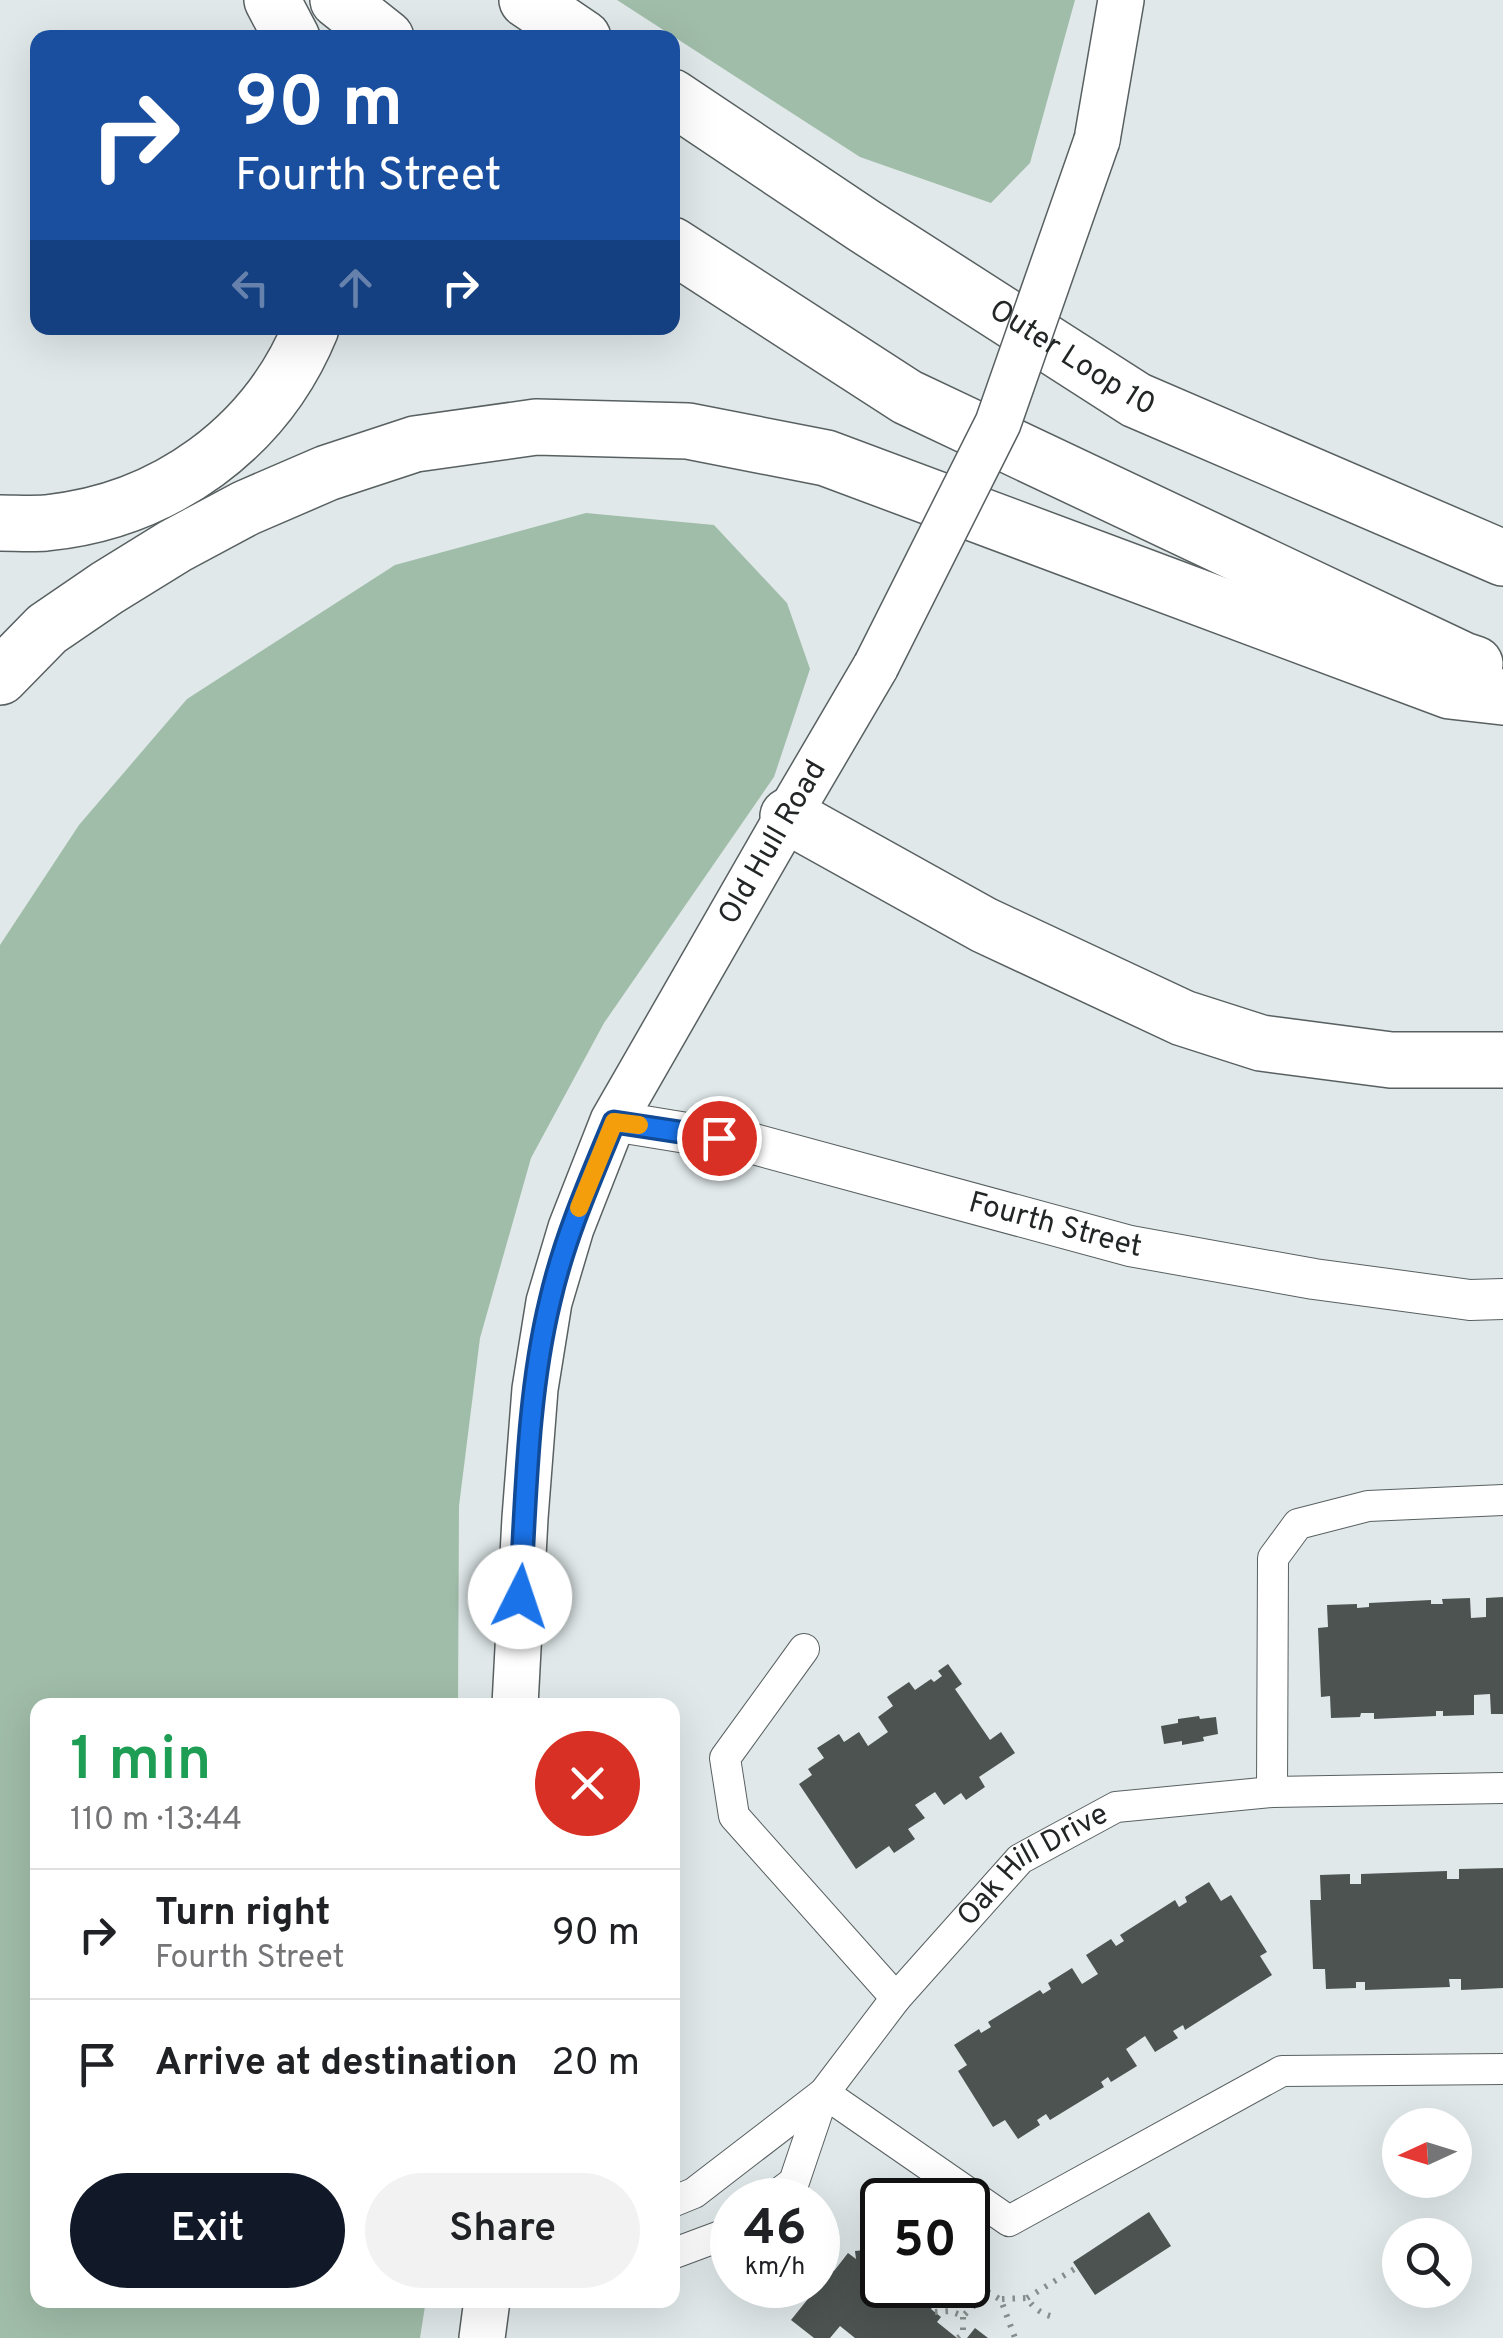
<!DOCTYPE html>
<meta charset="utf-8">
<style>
body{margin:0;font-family:Overpass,sans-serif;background:#f2f2f2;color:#202124;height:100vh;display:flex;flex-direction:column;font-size:38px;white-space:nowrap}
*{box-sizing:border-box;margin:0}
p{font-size:32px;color:#757577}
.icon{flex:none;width:55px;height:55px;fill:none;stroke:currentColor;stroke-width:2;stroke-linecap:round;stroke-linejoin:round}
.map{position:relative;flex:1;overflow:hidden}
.sheet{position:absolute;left:30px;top:1698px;width:650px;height:610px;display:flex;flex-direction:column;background:#fff;border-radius:20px;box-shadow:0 10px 40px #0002}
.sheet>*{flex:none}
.top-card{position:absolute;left:30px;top:30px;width:650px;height:305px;border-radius:20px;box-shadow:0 10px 40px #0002;background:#1a4fa0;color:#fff;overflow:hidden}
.needle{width:65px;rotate:266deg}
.controls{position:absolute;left:1382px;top:2108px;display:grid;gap:20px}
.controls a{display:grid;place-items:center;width:90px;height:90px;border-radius:50%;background:#fff;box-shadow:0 10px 40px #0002;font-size:50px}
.speed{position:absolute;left:710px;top:2178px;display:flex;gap:20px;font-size:50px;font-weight:700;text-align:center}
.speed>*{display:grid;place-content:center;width:130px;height:130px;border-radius:50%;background:#fff;box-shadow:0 10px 40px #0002;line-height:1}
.speed small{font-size:25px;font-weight:400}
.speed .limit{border:5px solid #111;border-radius:15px;background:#fff;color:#111}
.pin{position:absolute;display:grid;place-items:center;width:85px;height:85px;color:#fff;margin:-42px;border:5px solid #fff;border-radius:50%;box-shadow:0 2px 10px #0007}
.me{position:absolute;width:110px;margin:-55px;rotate:4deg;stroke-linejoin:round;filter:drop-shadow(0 0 8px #0008)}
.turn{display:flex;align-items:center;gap:35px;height:210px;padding:0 40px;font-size:45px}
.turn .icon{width:130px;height:130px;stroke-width:2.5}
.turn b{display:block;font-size:70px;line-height:85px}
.lanes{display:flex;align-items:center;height:95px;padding:0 40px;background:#0003;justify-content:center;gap:50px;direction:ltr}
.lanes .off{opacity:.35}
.round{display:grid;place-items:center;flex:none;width:105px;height:105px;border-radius:52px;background:#f2f2f2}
.head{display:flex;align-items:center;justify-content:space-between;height:170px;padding:0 40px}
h1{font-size:60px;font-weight:600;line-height:75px;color:#1e9e55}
.button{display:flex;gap:20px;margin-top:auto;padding:20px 40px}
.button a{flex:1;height:115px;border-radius:60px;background:#111827;color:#fff;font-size:40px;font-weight:600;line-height:115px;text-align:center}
.button a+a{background:#f2f2f2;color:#202124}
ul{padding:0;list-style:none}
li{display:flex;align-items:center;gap:30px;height:130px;padding:0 40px;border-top:2px solid #e0e0e0}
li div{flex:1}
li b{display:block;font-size:38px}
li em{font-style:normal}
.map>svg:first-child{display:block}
</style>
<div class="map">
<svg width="1503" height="2338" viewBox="0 0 1503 2338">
<rect width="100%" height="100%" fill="#e0e8e9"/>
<!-- green -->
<path fill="#a0bda9" d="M617,0H1075L1030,163L991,203L860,157Z
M586,513L714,525L787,603L810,669L774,777L604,1023L531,1158L480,1338L459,1506L458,1705H38V2300H426L420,2338H0V945L79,825L187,699L395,565Z"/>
<!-- building -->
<path fill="#4c5351" d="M1503,1597V1714H1491L1490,1694L1474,1695V1715L1443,1716V1711H1436V1716L1374,1719V1713H1361L1360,1717L1331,1718L1330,1696L1321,1697L1318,1628L1328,1627L1327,1605L1357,1604V1608L1369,1607V1603L1431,1600V1604H1443L1442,1599L1470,1598L1471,1618L1486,1617V1598Z
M948,1664L962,1684L955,1689L990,1740L1001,1732L1015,1753L979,1777L985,1787L966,1800L961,1793L944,1805L935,1792L915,1805L925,1818L908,1829L915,1839L894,1853L889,1846L856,1869L799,1784L812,1775L808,1769L824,1758L817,1748L839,1734L844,1742L859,1732L868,1746L888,1732L878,1717L893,1706L887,1697L909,1682L915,1690L931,1679L934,1682L942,1676L938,1671Z
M1199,1716L1200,1719L1216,1717L1218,1734L1203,1737L1204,1741L1182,1745V1741L1164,1744L1161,1726L1178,1723V1719Z
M1503,1868V1988L1461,1990V1979H1449L1450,1987L1365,1990V1982H1356V1988L1326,1989L1325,1969H1313L1310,1900H1321L1320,1875L1350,1874V1884H1361V1874L1447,1871V1879H1459V1869Z
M1209,1882L1221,1901L1231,1895L1267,1952L1260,1956L1272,1975L1185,2030L1183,2025L1173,2031L1178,2038L1155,2052L1145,2036L1126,2049L1137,2066L1111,2082L1108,2077L1101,2082L1104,2087L1050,2120L1046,2114L1037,2120L1040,2125L1018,2139L1005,2120L993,2127L958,2071L967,2065L954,2045L979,2029L981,2033L991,2027L988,2022L1040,1990L1043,1994L1051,1989L1048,1983L1072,1968L1082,1984L1098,1974L1086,1955L1111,1939L1116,1946L1124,1941L1120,1935L1175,1900L1179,1907L1187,1902L1185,1897Z
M1149,2212L1171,2246L1095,2295L1073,2262Z
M874,2249L875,2254L879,2256L882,2251V2285H951L931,2309L941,2317L937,2322L957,2338H855L840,2326L830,2338H814L791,2320L832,2269L834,2271L848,2253L856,2259L855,2251Z
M975,2328L988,2338H967Z"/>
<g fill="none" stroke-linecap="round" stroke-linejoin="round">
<defs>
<g id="minor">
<path d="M804,1649L725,1758L734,1816L896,1998"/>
<path d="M1272,1792L1273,1558L1298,1524L1368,1506L1503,1500"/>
<path d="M824,2093L1009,2221L1282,2071L1503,2069"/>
<path d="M770,2200L794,2182L824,2093"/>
<path id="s1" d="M672,2202L694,2193L824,2093L896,1998L1020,1859L1116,1807L1272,1792L1503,1788"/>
<path d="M672,2254L723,2235L732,2228"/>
</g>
<g id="tertiary">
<path id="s2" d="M613,1121L754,1144L1130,1246L1314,1279L1470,1300L1503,1299"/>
</g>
<g id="secondary">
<path d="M1097,140L1121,0"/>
<path id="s3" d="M515,1705L525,1518L535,1389L549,1302L571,1228L613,1121L788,816L876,666"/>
<path d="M482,2338L487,2300"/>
</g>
<g id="motorway">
<path d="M272,0L292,38"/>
<path d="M338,0L386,38"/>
<path d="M527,0L583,38"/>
<path id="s4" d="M672,97L863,225L1136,400L1503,558"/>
<path d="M672,245L907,397L1463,660L1475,664"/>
<path d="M0,523C15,523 31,524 46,523C165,511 266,438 311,328"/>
<path d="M0,677L47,629L107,588L175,546L246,508L327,473L415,444L536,427L688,431L826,458L1450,691L1503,697"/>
<path d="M788,816L984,925L1183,1018L1261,1043L1391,1060H1503"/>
</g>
</defs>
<!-- minor casing -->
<use href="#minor" stroke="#596061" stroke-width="32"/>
<!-- tertiary casing -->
<use href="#tertiary" stroke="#596061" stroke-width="42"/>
<!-- secondary casing -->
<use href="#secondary" stroke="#596061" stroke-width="48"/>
<!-- motorway casing -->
<use href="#motorway" stroke="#596061" stroke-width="58"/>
<!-- path -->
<path stroke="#888e8e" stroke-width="6" stroke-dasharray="2.5 8" stroke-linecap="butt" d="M1027,2298L1076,2268
M1002,2299L1027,2298C1034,2309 1042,2314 1054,2317
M935,2312L950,2311L963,2316L988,2292L1001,2300L1015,2338
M958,2338L963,2334V2316"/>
<!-- minor -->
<use href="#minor" stroke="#fff" stroke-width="30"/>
<!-- tertiary -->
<use href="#tertiary" stroke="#fff" stroke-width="40"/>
<!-- secondary -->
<use href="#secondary" stroke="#fff" stroke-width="45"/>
<!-- motorway -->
<use href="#motorway" stroke="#fff" stroke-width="55"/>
<defs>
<path id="secondary-bridge" d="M876,666L998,423L1097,140"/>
</defs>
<!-- secondary-bridge casing -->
<use href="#secondary-bridge" stroke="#596061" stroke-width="48" stroke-linecap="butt"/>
<!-- secondary-bridge -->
<use href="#secondary-bridge" stroke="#fff" stroke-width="45"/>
</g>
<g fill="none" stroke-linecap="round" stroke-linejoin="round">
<defs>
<path id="route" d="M520,1597C526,1500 527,1396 550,1301C564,1239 590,1180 614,1122L719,1138"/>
</defs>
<!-- route casing -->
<use href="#route" stroke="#114b97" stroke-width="25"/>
<!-- route -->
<use href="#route" stroke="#1a73e8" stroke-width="18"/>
<!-- slow -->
<path stroke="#f59e0b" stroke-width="18" d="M579,1208L614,1122L639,1125"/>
</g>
<g text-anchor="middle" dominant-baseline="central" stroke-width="10" stroke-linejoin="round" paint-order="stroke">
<!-- street labels -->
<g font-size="30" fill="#232626" stroke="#e0e8e9">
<text stroke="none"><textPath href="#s4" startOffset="478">Outer Loop 10</textPath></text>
<text stroke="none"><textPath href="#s3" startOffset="918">Old Hull Road</textPath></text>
<text stroke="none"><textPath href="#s2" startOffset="455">Fourth Street</textPath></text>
<text stroke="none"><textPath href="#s1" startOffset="500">Oak Hill Drive</textPath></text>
</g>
</g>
</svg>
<div class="controls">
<a><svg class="needle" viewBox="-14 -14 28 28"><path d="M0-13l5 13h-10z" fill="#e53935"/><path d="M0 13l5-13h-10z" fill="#757577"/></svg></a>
<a><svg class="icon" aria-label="search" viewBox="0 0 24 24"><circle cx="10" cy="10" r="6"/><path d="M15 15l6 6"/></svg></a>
</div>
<div class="speed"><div>46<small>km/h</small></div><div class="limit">50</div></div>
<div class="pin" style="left:719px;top:1138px;background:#d93025"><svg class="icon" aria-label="arrive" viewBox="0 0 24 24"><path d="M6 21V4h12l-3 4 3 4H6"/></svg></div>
<svg class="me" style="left:520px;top:1597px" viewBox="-20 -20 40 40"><circle r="19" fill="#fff"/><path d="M0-13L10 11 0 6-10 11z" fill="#1a73e8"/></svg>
<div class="top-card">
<div class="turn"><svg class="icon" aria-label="right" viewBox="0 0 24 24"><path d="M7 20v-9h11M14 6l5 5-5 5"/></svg><div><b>90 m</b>Fourth Street</div></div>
<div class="lanes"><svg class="icon off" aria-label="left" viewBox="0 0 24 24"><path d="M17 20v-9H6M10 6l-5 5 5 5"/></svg><svg class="icon off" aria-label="ahead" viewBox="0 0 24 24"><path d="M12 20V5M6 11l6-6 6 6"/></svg><svg class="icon" aria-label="right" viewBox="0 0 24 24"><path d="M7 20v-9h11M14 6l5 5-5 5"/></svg></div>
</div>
<section class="sheet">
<div class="head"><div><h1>1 min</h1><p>110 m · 13:44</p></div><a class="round" style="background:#d93025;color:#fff"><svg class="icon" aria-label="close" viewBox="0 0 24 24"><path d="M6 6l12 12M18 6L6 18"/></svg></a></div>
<ul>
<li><svg class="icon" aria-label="right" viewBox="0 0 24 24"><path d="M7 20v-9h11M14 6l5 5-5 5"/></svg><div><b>Turn right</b><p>Fourth Street</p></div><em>90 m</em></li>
<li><svg class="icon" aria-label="arrive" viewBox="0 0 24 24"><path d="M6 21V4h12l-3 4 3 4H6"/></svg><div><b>Arrive at destination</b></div><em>20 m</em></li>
</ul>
<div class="button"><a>Exit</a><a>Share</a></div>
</section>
</div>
